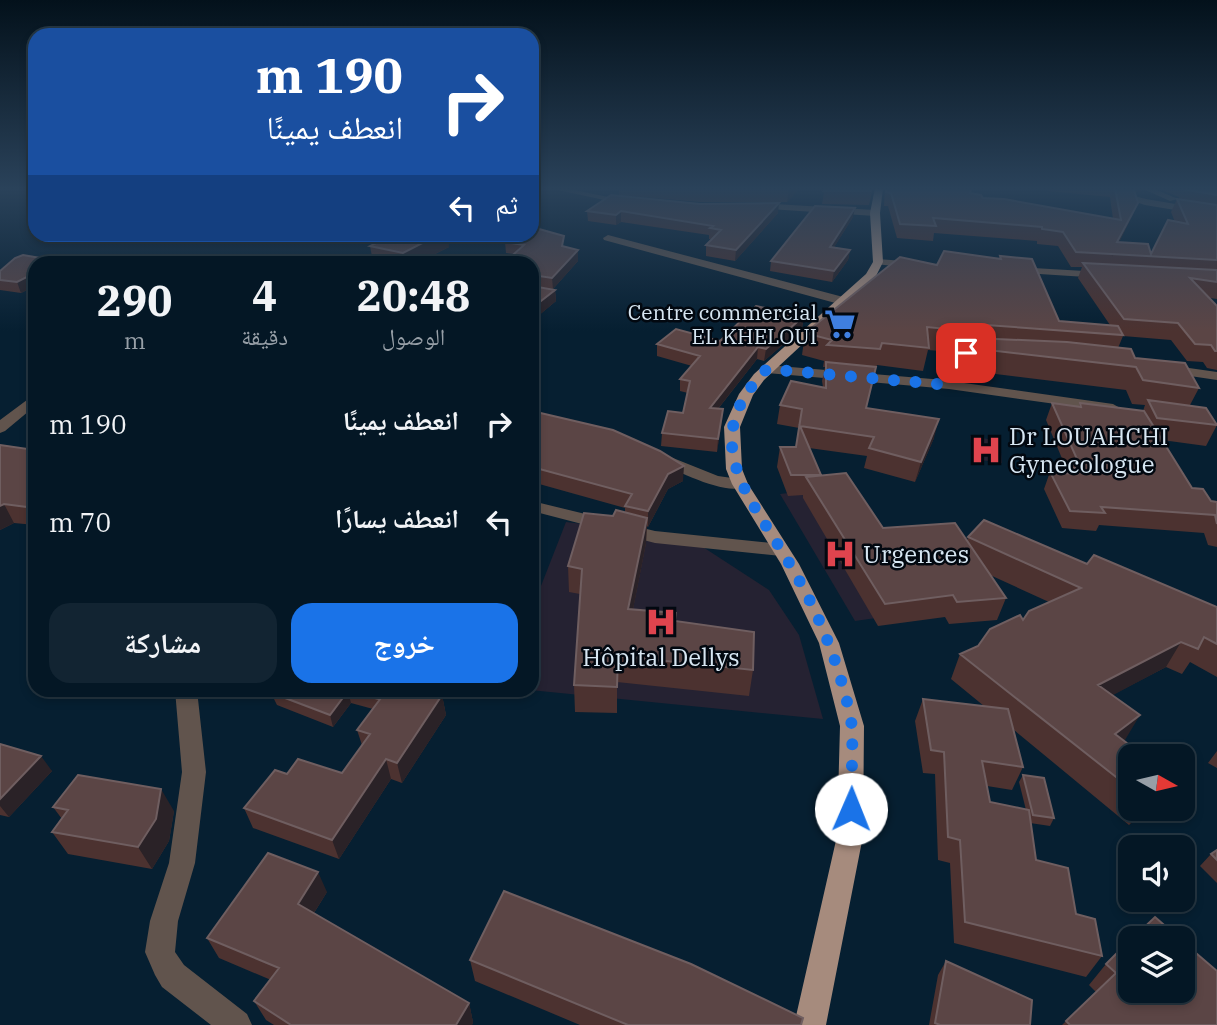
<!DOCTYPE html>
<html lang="ar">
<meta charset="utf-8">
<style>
body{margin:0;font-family:"IBM Plex Serif","Noto Naskh Arabic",serif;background:#122432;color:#f1f3f6;direction:rtl;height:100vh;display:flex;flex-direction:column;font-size:26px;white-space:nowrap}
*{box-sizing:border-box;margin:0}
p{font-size:23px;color:#979fa7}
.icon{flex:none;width:38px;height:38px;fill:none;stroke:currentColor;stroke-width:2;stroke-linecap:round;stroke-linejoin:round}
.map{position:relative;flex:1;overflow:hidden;direction:ltr}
.panel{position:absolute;left:28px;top:256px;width:511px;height:441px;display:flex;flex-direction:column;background:#041725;border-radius:21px;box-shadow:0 4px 10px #0003,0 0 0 2px #253642;direction:rtl}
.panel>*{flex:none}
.top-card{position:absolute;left:28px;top:28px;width:511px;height:214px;border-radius:21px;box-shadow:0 4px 10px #0003,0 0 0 2px #253642;direction:rtl;background:#1a4fa0;color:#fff;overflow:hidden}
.needle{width:46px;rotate:98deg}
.fabs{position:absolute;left:1118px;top:744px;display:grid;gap:14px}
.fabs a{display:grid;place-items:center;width:77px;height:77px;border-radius:14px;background:#041725;box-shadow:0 4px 10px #0003,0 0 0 2px #253642;font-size:35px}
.pin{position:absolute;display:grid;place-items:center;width:60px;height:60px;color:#fff;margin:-30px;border-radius:14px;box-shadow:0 4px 10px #0006}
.me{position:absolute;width:77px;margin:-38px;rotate:1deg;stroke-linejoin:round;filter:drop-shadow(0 0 5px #0008)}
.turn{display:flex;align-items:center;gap:24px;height:147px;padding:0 21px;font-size:32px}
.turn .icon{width:91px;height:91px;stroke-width:2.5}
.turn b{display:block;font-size:49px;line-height:60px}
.then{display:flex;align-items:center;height:66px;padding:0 21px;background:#0003;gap:14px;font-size:26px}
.eta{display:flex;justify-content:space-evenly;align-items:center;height:119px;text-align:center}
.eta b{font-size:42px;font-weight:700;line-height:49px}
.action{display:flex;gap:14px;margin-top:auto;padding:14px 21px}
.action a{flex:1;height:80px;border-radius:21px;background:#1a73e8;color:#fff;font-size:28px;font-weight:700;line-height:80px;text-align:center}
.action a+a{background:#122432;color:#f1f3f6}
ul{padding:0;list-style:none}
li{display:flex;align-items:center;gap:21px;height:98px;padding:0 21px}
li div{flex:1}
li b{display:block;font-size:26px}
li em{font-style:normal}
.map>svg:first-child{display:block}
</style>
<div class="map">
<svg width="1217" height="1025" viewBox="0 0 1217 1025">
<rect width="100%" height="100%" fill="#061f31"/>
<!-- medical -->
<path fill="#252232" d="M970,436L1000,441L1002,463L973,459Z
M822,489L904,614L855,621L780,494Z
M566,522L686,536L769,590L799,635L823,719L530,690L532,609Z"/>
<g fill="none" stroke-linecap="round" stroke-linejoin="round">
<!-- street -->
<path fill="#61544d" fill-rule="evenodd" d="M548,188H564L633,202L628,205Z
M1092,188H1104L1146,199L1217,211V217L1145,205Z
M1141,188H1152L1178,199L1170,201Z
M757,203L875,210L880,213L875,216L754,208V204Z
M608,235L847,298L849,301L839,304L604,240L603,238Z
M878,259L916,262L921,265L916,268L874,264V260Z
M1014,267L1102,272L1108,275L1102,278L1010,272L1008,270Z
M966,349L991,350L998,354L991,358L964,359L957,382L1113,404L1120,408L1113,412L949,389L767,373L760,369L767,365L944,380L953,354Z
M1168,365L1217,372V380L1163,372L1161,369Z
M35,394V406L5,431L0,433V420Z
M663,454L718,476L746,480L748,484C732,500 676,470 657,462L655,459L657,456Z
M532,501L655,531L781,544L790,550L781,556L655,543L532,511Z
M175,690H197L206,772L195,863L178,921L175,952L184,965L247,1014L252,1025H211L162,987L155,975L145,952L150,921L169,863L182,772Z"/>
<!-- primary -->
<path fill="#a68b7d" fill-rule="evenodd" d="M875,188H883L880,213L883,262L876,276L764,380L753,395L740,427L742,469L748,484L799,564L839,643L864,726L863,836L826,1025H794L837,836L840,726L819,643L781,564L732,484L726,469L724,427L739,394L754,374L866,274L873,262L870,213Z"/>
</g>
<!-- wall -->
<path fill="#4c3230" d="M619,188H800L787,202H700L619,195Z
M818,188H873L869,205L822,204L824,193Z
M885,188H971L970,193L983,198L1113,219L1110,197L1048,191L1047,188H1143L1142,191L1135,192L1138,203L1132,216L1119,242L1151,254L1175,222L1171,212L1177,199H1179V197L1157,188H1217V299L1210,298L1217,306V370L1207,368L1203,362L1187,361L1171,340L1123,336L1118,348L1135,358L1199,388L1190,405L1217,425L1206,446L1162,440L1192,488L1211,501L1217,502V547L1208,545L1204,533L1099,525L1096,531L1062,528L1044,489L1050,472L1068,473L1046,420L1052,403L1079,407L1080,403L1143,411L1145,405L1132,404L1126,390L963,370L970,347L966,346L952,352L928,350L923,371L877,365L866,408L934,438L915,482L864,468L867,456L809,448L821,476L883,528L967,541L968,537L1087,564L1217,607V677L1190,662L1182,674L1166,667L1112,695L1125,740L1123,741L1130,756V808H1149L1129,825L1014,730L1023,767L1012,790L987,786L990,802L1026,810L1019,782L1023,775L1054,818L1050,826L1030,823L1036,860L1076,914L1102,956L1086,977L954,943L950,863L938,860L935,774L923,773L915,721L923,699L984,706L951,679L960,654L978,646L1023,620L1049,602L990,575L1006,598L997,620L949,624L945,617L878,626L803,498V495L788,496L777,467L780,447H796L799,428L777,424L780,405L823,387L822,381L825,367H823L824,361L802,355L805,333L937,265L1000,258V256L1059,321L1110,325L1078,278L1082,267H1071L1058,246L1037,244V241L934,233L933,241L897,238L888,206H884Z
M587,211L778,213L735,261L706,256V245L712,239H709V235L621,222L616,225L588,221Z
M853,217L834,247L850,250L848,260L832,282L770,271L771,261Z
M505,242L564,247L578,261L553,289L555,290L556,301L532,321V262L514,254L506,253Z
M370,246L449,247L419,262H373Z
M23,255L58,261L59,262H35V286L21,293L0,290V271L15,258Z
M804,316L802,328L764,361L757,359L718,409H723L717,452L661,446L662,433L683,413L688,393L680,391V379L692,366L657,356V344L720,341Z
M532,411L683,481L668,489L648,527L647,526L646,543L633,609L675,621L753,670L749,696L617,682V713L575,712L574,685L580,594L569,592L568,566L613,516L625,513V508L532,482Z
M0,445L35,450V525L14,523L0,530Z
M251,690H424L442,695L446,715L402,783L391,779L339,859L253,828L244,808L287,774L342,773L362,745L357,730L373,709L351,703L333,727L277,705L274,699Z
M0,744L52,771L9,817L0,815Z
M1217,751V768L1208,763Z
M53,807L174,811L169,841L152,869L68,854L52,832L62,819Z
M1217,850V883L1200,866L1211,854Z
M327,892L314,913L469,1003L473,1022L472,1025H274L266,1020L254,1001L271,980L219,958L207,938Z
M470,960L801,1025H580L475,981Z
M946,961L1030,1025H929L938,975Z
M1106,964L1217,1025H1062L1096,992L1089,985Z"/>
<!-- shaded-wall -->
<path fill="#2a2227" d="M790,188H800L787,202L789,189Z
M1134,188H1143L1142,191L1132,193Z
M779,203L778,213L735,261L736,250Z
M1138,203L1132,216L1112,257L1117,242Z
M855,208L853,217L828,257L830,247Z
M621,211V222L616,225V215Z
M440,234H448L449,247L419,262H405L403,253Z
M578,250V261L553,289L552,278Z
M850,250L848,260L832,282L834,271Z
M35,273V286L21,293L17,282Z
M555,290L556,301L532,321V308Z
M804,316L802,328L764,361L766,349Z
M972,324L966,346L952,352L958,330Z
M758,347L757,359L709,420L710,408Z
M723,409L722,422L717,452L718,439Z
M939,419L934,438L915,482L921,462Z
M684,466L683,481L668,489L648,527V511L668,474Z
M4,504L14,523L0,530V506Z
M647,518L646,543L628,635V609Z
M1181,642L1166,667L1085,710L1098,685Z
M348,691L351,703L333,727L330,715Z
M442,695L446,715L402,783L397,763Z
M1140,715L1125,740L1100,759L1115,734Z
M41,756L52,771L9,817L0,806V799Z
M386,759L391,779L339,859L332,840Z
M161,789L174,811L169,841L152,869L138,847Z
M1141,808H1149L1129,825Z
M318,872L327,892L307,924L298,904Z
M469,1003L473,1022L472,1025H456Z"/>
<!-- building -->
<path fill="#5b4545" stroke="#6f5e60" stroke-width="2" d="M682,188H790L789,189H701Z
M827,188H872L871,191H824Z
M886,188H971L970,193L981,195L983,198L1004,199L1121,220L1115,188H1128L1134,190L1138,203L1117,242L1148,244L1151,254L1168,220L1188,224L1177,199L1217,205V260L1076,252L1063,232L1042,229V227L933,218L936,226L900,224L891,193L886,192Z
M1184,188H1217V195L1183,189Z
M611,195L700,204L779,203L736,250L706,245L721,230L710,228L713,226L621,211L616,215L587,211Z
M815,206L855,208L830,247L850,250L834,271L771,261Z
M532,227L564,236L562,246L578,250L552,278L532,275V262H505L524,245L505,242L516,234H532Z
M394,234H440L403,253L370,246Z
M944,251L1001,259L1000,256L1032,259L1059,321L1118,326L1123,335L972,324L958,330L927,327L929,348L882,343L880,349L827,345L832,340L805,333L900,257L937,265Z
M23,255L58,261L56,262H35V273L17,282L0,280V271L15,258Z
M1083,263L1217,270V282L1190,278L1217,306V351H1215L1211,345L1195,344L1178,323L1124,319Z
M532,286L555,290L532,308Z
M756,306L804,316L766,349L758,347L710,408L723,409L718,439L662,433L668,411L683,413L690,381L680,379L700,356L657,344L676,329L720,341Z
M973,338L1067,342L1131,349L1135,358L1185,363L1199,388L1143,380L1136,367L970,348Z
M826,362L876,367L866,408L939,419L921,462L869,448L874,437L800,426L821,475H791L780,447H796L802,409L780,405L791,381L826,388Z
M1148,400L1206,408L1217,425L1157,418Z
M1052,403L1081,407L1080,403L1144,411L1192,488L1203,489L1211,501L1217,502V524L1215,515L1101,507L1105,513L1070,511L1050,472L1077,474L1074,468H1081Z
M532,411L613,430L660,451L684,466L668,474L648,511L625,506L632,494L532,467Z
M0,445L35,450V508L4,504L0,506Z
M846,473L883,528L955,523L1006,598L957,602L953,595L885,604L806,477Z
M616,510L647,518L628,609L676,613L675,621L754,632L753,670L618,656L617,687L574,685L582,569L568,566L584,513L613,516Z
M984,520L1087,564L1094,555L1217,607V644L1204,637L1198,649L1181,642L1098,685L1140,715L1115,734L1144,756H1130V788L960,654L978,646L990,629L1020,615L1023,620L1029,611L1081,588L968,537Z
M275,690H386L379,699L348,691L330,715L272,693Z
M387,690H424L442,695L397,763L386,759L332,840L244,808L275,770L287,774L298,759L342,773L370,734L357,730Z
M923,699L1008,709L1023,767L982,761L990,802L1029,810L1036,860L1068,868L1076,914L1095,919L1102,956L965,922L960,840L948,837L944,752L931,750Z
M0,744L41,756L0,799Z
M78,775L161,789L156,819L138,847L52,832L68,810L53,807Z
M1023,775L1044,778L1054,818L1033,815Z
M1217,850V860L1211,854Z
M268,853L318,872L298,904L469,1003L456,1025H291L254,1001L279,968L207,938Z
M504,891L691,964L803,1018L801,1025H628L470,960Z
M1155,917L1179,938H1133Z
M1130,940V990H1183V942L1217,971V1025H1070L1066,1021L1116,973L1106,964Z
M946,961L1032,1000L1030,1025H940L935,1023Z"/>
<!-- sky -->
<linearGradient id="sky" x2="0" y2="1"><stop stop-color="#03111b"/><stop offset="0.57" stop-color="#2a425a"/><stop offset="1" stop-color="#2a425a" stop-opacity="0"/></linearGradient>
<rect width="1217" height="331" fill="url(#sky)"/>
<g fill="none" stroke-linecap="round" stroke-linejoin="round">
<!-- route -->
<path stroke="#1a73e8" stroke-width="12" stroke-dasharray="0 21.6" d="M851,809C851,782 853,755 852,729C851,710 836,661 828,642C818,615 803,586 788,561C748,494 696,440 767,369L949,385L957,357L966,353"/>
</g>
<!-- icons -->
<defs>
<symbol id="supermarket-bare" viewBox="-9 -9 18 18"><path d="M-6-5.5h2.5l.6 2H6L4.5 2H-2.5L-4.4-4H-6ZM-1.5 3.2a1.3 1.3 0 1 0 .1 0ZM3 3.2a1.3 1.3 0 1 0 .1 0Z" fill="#3f7fe0" stroke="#020810" stroke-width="2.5" paint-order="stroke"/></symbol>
<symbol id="hospital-bare" viewBox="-9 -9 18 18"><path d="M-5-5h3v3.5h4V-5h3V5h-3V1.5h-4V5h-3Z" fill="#e0444e" stroke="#020810" stroke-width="2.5" paint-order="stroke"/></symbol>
</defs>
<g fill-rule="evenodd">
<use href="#supermarket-bare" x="818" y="302" width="44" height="44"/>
<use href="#hospital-bare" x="964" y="428" width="44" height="44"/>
<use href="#hospital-bare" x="818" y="532" width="44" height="44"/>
<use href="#hospital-bare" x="639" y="600" width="44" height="44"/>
</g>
<g text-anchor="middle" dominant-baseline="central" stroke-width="5" stroke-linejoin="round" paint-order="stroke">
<!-- far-poi labels -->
<g font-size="21" fill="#d7e6f2" stroke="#020810" text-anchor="end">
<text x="817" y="312">Centre commercial<tspan x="817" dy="24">EL KHELOUI</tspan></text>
</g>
<!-- poi labels -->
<g font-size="24" fill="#d7e6f2" stroke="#020810" text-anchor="start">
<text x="1009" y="436">Dr LOUAHCHI<tspan x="1009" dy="28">Gynecologue</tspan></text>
<text x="863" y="554">Urgences</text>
<text x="661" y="657" text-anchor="middle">Hôpital Dellys</text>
</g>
</g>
</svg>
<div class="fabs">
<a><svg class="needle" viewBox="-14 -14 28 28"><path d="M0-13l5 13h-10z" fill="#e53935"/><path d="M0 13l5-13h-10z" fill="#979fa7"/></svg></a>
<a><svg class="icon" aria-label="sound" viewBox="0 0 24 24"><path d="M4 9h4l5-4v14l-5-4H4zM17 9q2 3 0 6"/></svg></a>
<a><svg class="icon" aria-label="layers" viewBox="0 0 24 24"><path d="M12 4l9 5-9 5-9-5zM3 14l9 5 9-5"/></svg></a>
</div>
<div class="pin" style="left:966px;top:353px;background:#d93025"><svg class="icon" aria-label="arrive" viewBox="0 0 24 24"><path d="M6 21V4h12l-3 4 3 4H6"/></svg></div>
<svg class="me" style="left:851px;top:809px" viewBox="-20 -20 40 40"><circle r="19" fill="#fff"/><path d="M0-13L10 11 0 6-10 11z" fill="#1a73e8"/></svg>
<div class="top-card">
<div class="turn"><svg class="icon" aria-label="right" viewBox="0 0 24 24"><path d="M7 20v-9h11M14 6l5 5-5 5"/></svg><div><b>190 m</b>انعطف يمينًا</div></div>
<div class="then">ثم<svg class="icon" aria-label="left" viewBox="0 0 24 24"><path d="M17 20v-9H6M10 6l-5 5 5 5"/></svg></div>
</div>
<section class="panel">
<div class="eta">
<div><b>20:48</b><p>الوصول</p></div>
<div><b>4</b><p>دقيقة</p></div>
<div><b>290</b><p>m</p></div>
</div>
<ul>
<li><svg class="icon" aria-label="right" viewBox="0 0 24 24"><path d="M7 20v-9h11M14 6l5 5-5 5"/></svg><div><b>انعطف يمينًا</b></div><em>190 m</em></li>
<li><svg class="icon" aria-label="left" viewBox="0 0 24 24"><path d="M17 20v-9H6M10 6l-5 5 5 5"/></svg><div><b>انعطف يسارًا</b></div><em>70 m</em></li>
</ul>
<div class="action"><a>خروج</a><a>مشاركة</a></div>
</section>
</div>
